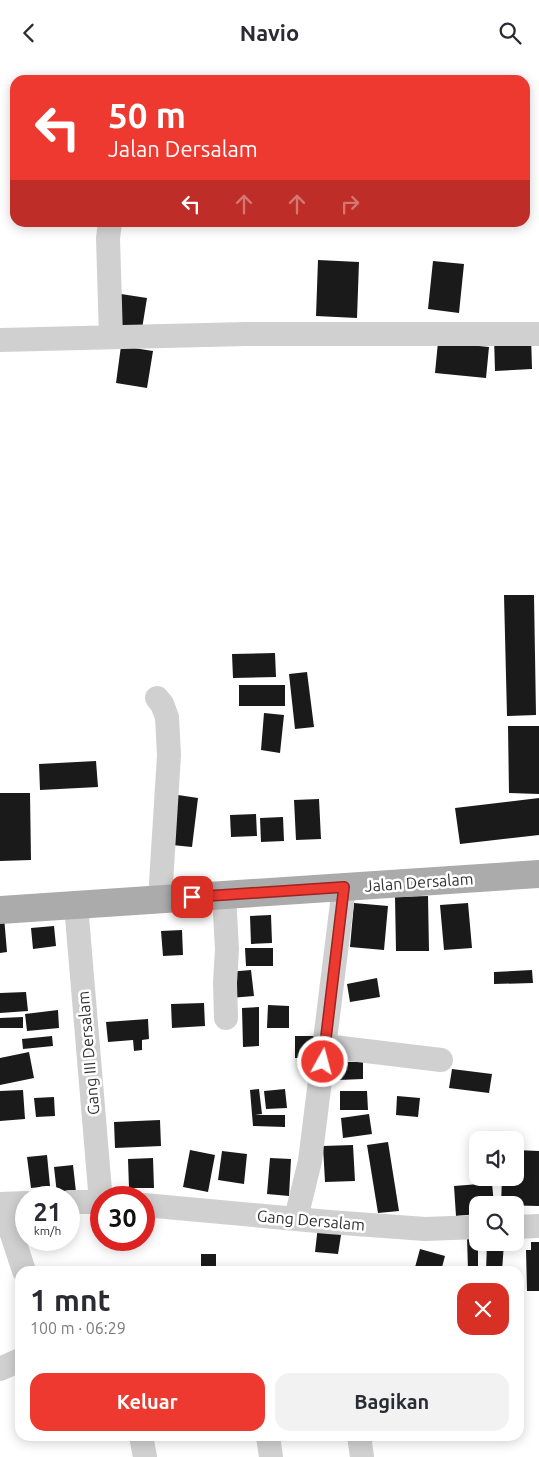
<!DOCTYPE html>
<html lang="id">
<meta charset="utf-8">
<style>
body{margin:0;font-family:Ubuntu,sans-serif;background:#f2f2f3;color:#2b2b33;height:100vh;display:flex;flex-direction:column;font-size:19px;white-space:nowrap}
*{box-sizing:border-box;margin:0}
p{font-size:16px;color:#7c7c81}
.icon{flex:none;width:28px;height:28px;fill:none;stroke:currentColor;stroke-width:2;stroke-linecap:round;stroke-linejoin:round}
.map{position:relative;flex:1;overflow:hidden}
.details{position:absolute;left:15px;top:1201px;width:509px;height:175px;display:flex;flex-direction:column;background:#fff;border-radius:15px;box-shadow:0 2px 12px #0003}
.details>*{flex:none}
.guide{position:absolute;left:10px;top:10px;width:520px;height:152px;border-radius:15px;box-shadow:0 2px 12px #0003;background:#ee3931;color:#fff;overflow:hidden}
.fabs{position:absolute;left:469px;top:1066px;display:grid;gap:10px}
.fabs a{display:grid;place-items:center;width:55px;height:55px;border-radius:10px;background:#fff;box-shadow:0 2px 12px #0003;font-size:25px}
.speed{position:absolute;left:15px;top:1121px;display:flex;gap:10px;font-size:25px;font-weight:700;text-align:center}
.speed>*{display:grid;place-content:center;width:65px;height:65px;border-radius:50%;background:#fff;box-shadow:0 2px 12px #0003;line-height:1}
.speed small{font-size:12px;font-weight:400}
.speed .limit{border:8px solid #d22;background:#fff;color:#111}
.pin{position:absolute;display:grid;place-items:center;width:42px;height:42px;color:#fff;margin:-21px;border-radius:10px;box-shadow:0 2px 8px #0006}
.me{position:absolute;width:55px;margin:-28px;rotate:7deg;stroke-linejoin:round;filter:drop-shadow(0 0 4px #0008)}
.turn{display:flex;align-items:center;gap:18px;height:105px;padding:0 15px;font-size:22px}
.turn .icon{width:65px;height:65px;stroke-width:2.5}
.turn b{display:block;font-size:35px;line-height:42px}
.lanes{display:flex;align-items:center;height:48px;padding:0 15px;background:#0003;justify-content:center;gap:25px;direction:ltr}
.lanes .off{opacity:.35}
.round{display:grid;place-items:center;flex:none;width:52px;height:52px;border-radius:15px;background:#f2f2f3}
.overview{display:flex;align-items:center;justify-content:space-between;height:85px;padding:0 15px}
h1{font-size:30px;font-weight:700;line-height:38px}
.button{display:flex;gap:10px;margin-top:auto;padding:10px 15px}
.button a{flex:1;height:58px;border-radius:15px;background:#ee3931;color:#fff;font-size:20px;font-weight:700;line-height:58px;text-align:center}
.button a+a{background:#f2f2f3;color:#2b2b33}
header{display:flex;justify-content:space-between;align-items:center;height:65px;padding:0 15px;background:#fff;font-size:22px;font-weight:700}
.map>svg:first-child{display:block}
</style>
<header><svg class="icon" aria-label="back" viewBox="0 0 24 24"><path d="M15 5l-7 7 7 7"/></svg>Navio<svg class="icon" aria-label="search" viewBox="0 0 24 24"><circle cx="10" cy="10" r="6"/><path d="M15 15l6 6"/></svg></header>
<div class="map">
<svg width="539" height="1392" viewBox="0 0 539 1392">
<rect width="100%" height="100%" fill="#fff"/>
<!-- building -->
<path fill="#1a1a1a" d="M318,195L359,197L357,253L316,251Z
M433,196L464,199L459,248L428,244Z
M121,229L147,233L141,270L115,265Z
M531,270L532,304L495,306L494,272Z
M438,277L489,282L486,313L435,308Z
M121,281L153,286L147,323L116,318Z
M504,530H534L536,650L507,651Z
M275,588L276,612L233,613L232,589Z
M307,607L314,662L295,664L289,609Z
M239,620H285V641H239Z
M264,648L284,650L280,688L261,685Z
M508,661H539V729L509,728Z
M96,696L98,722L40,725L39,699Z
M0,728H30L31,795L0,796Z
M178,730L198,733L192,782L172,780Z
M539,733V770L460,779L455,743Z
M319,734L321,774L296,775L294,735Z
M256,749L257,771L231,772L230,750Z
M283,752L284,776L261,777L260,753Z
M428,831L429,886H396L395,832Z
M354,838L388,841L384,885L350,882Z
M468,838L472,883L444,885L440,840Z
M271,850L272,878L251,879L250,851Z
M4,852L7,887L0,888V853Z
M54,861L56,881L33,884L31,863Z
M182,865L183,890L163,891L161,866Z
M245,883H273V901H246Z
M251,905L254,931L230,933L228,907Z
M532,905L533,918L494,919V907Z
M377,913L380,932L350,937L347,919Z
M26,927L28,946L0,948V928Z
M204,938L205,961L172,963L171,939Z
M268,940L289,941V963H267Z
M259,942V981L243,982L242,943Z
M58,945L59,963L27,966L25,949Z
M23,952V963H0V953Z
M148,954L149,974L142,975V985L134,986L133,975L108,977L106,957Z
M52,971L53,981L23,984L22,974Z
M295,971H323L322,993H295Z
M29,987L34,1013L0,1020V993Z
M338,997H363V1014L338,1015Z
M452,1004L492,1009L489,1028L449,1023Z
M259,1024L262,1049L255,1050H285V1062L253,1061L250,1025Z
M285,1024L287,1043L266,1044L264,1026Z
M23,1025L25,1054L0,1056V1026Z
M340,1026H367L368,1045H340Z
M397,1031L420,1033L418,1052L396,1050Z
M54,1032L55,1051L36,1052L34,1033Z
M369,1049L372,1069L343,1073L341,1053Z
M160,1055L161,1081L115,1083L114,1057Z
M388,1077L399,1146L378,1148L367,1080Z
M353,1080L355,1116L325,1117L323,1081Z
M190,1085L215,1090L208,1127L183,1122Z
M515,1085L539,1086V1141L501,1140L502,1112H515Z
M222,1086L247,1089L244,1119L218,1115Z
M47,1090L50,1121L31,1123L27,1092Z
M153,1093L154,1123H129L128,1094Z
M270,1093L291,1094L289,1131L267,1129Z
M73,1100L76,1127L57,1129L54,1102Z
M492,1118L494,1140H478V1149L456,1151L454,1121Z
M318,1161L342,1164L338,1189L315,1187Z
M478,1170V1206H468L467,1171Z
M531,1177H539V1226H527L526,1185H531Z
M487,1178H504L502,1206H486Z
M420,1184L445,1191L441,1206H414Z
M201,1189H216V1206H201Z"/>
<g fill="none" stroke-linecap="round" stroke-linejoin="round">
<!-- minor -->
<path stroke="#d0d0d0" stroke-width="24" d="M110,158L108,173L111,272
M0,275L246,269H539
M157,633L162,639L167,652L169,690L160,834
M224,830L227,884L225,918L226,953
M76,840L101,1137
M325,981L441,995
M69,1137H101
M0,1139L26,1138
M2,1139L24,1206
M144,1140L329,1157L425,1164L478,1162
M296,1153L310,1096L344,822
M515,1162L539,1161
M0,1304L20,1295
M141,1371L145,1392
M268,1371L271,1392
M359,1371L362,1392"/>
<!-- primary -->
<path stroke="#ababab" stroke-width="28" d="M0,845L539,809"/>
</g>
<g fill="none" stroke-linecap="round" stroke-linejoin="round">
<defs>
<path id="route" d="M192,832L344,822L323,997"/>
</defs>
<!-- route casing -->
<use href="#route" stroke="#9b2520" stroke-width="12"/>
<!-- route -->
<use href="#route" stroke="#ee3931" stroke-width="9"/>
</g>
<g text-anchor="middle" dominant-baseline="central" stroke-width="5" stroke-linejoin="round" paint-order="stroke">
<!-- street labels -->
<g font-size="16" fill="#333" stroke="#fff">
<text transform="translate(419 817) rotate(-4)">Jalan Dersalam</text>
<text transform="translate(88 988) rotate(-95)">Gang III Dersalam</text>
<text transform="translate(311 1155) rotate(5)">Gang Dersalam</text>
</g>
</g>
</svg>
<div class="fabs">
<a><svg class="icon" aria-label="sound" viewBox="0 0 24 24"><path d="M4 9h4l5-4v14l-5-4H4zM17 9q2 3 0 6"/></svg></a>
<a><svg class="icon" aria-label="search" viewBox="0 0 24 24"><circle cx="10" cy="10" r="6"/><path d="M15 15l6 6"/></svg></a>
</div>
<div class="speed"><div>21<small>km/h</small></div><div class="limit">30</div></div>
<div class="pin" style="left:192px;top:832px;background:#d93025"><svg class="icon" aria-label="arrive" viewBox="0 0 24 24"><path d="M6 21V4h12l-3 4 3 4H6"/></svg></div>
<svg class="me" style="left:323px;top:997px" viewBox="-20 -20 40 40"><circle r="17" fill="#ee3931" stroke="#fff" stroke-width="3"/><path d="M0-11L8 9 0 5-8 9z" fill="#fff"/></svg>
<div class="guide">
<div class="turn"><svg class="icon" aria-label="left" viewBox="0 0 24 24"><path d="M17 20v-9H6M10 6l-5 5 5 5"/></svg><div><b>50 m</b>Jalan Dersalam</div></div>
<div class="lanes"><svg class="icon" aria-label="left" viewBox="0 0 24 24"><path d="M17 20v-9H6M10 6l-5 5 5 5"/></svg><svg class="icon off" aria-label="ahead" viewBox="0 0 24 24"><path d="M12 20V5M6 11l6-6 6 6"/></svg><svg class="icon off" aria-label="ahead" viewBox="0 0 24 24"><path d="M12 20V5M6 11l6-6 6 6"/></svg><svg class="icon off" aria-label="right" viewBox="0 0 24 24"><path d="M7 20v-9h11M14 6l5 5-5 5"/></svg></div>
</div>
<section class="details">
<div class="overview"><div><h1>1 mnt</h1><p>100 m · 06:29</p></div><a class="round" style="background:#d93025;color:#fff"><svg class="icon" aria-label="close" viewBox="0 0 24 24"><path d="M6 6l12 12M18 6L6 18"/></svg></a></div>
<div class="button"><a>Keluar</a><a>Bagikan</a></div>
</section>
</div>
